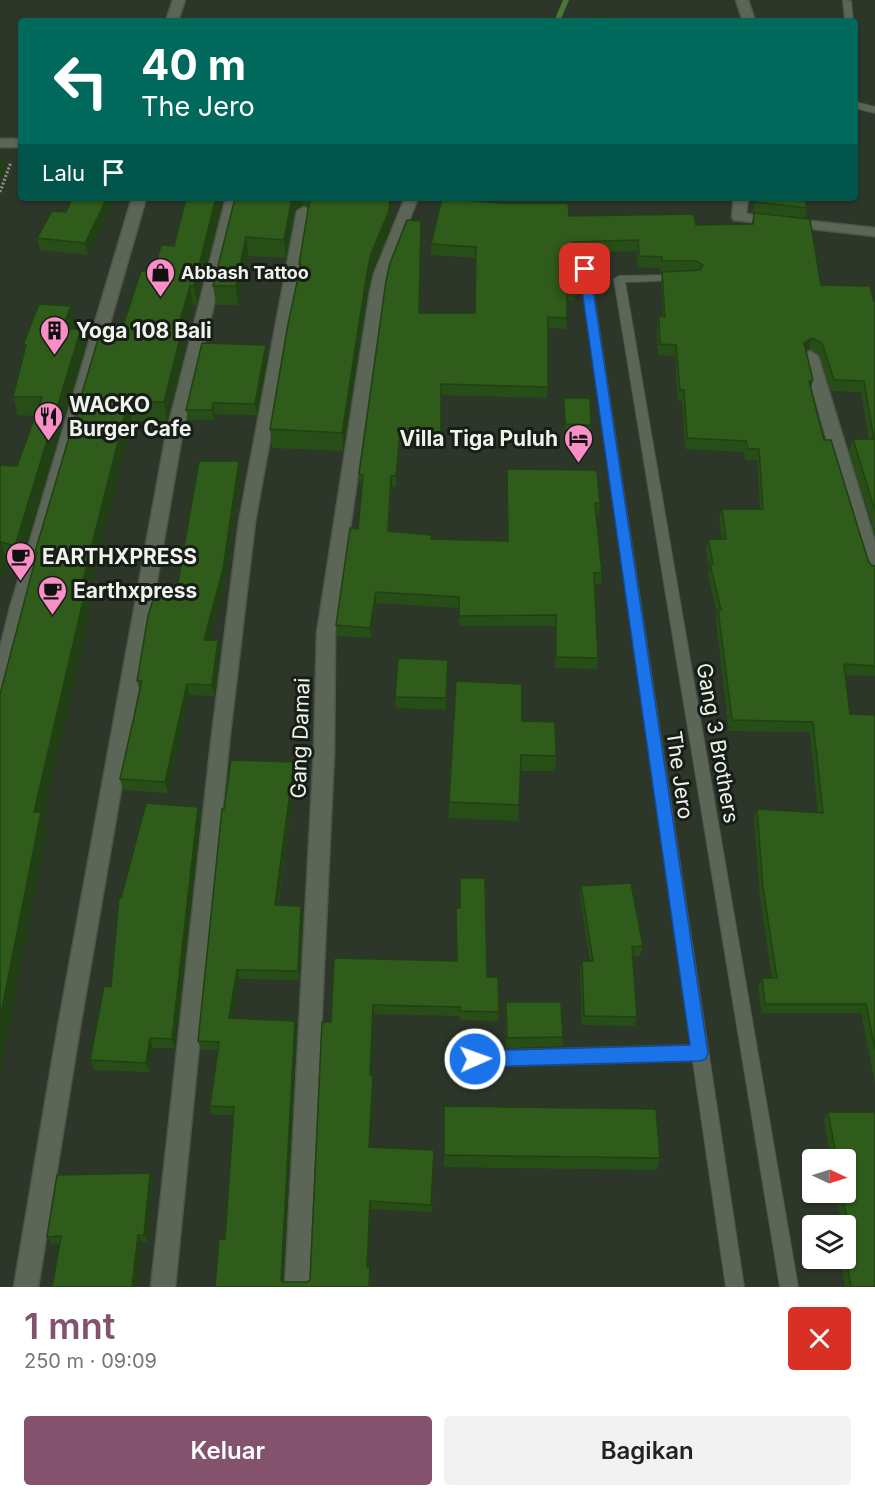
<!DOCTYPE html>
<html lang="id">
<meta charset="utf-8">
<style>
body{margin:0;font-family:Inter,sans-serif;background:#f2f2f2;color:#222;height:100vh;display:flex;flex-direction:column;font-size:22px;white-space:nowrap}
*{box-sizing:border-box;margin:0}
p{font-size:20px;color:#767676}
.icon{flex:none;width:33px;height:33px;fill:none;stroke:currentColor;stroke-width:2;stroke-linecap:round;stroke-linejoin:round}
.map{position:relative;height:1287px;overflow:hidden}
.details{display:flex;flex-direction:column;background:#fff;flex:1}
.details>*{flex:none}
.guide{position:absolute;left:18px;top:18px;width:840px;height:183px;border-radius:6px;box-shadow:0 2px 4px #0004;background:#00695c;color:#fff;overflow:hidden}
.needle{width:39px;rotate:94deg}
.buttons{position:absolute;left:802px;top:1149px;display:grid;gap:12px}
.buttons a{display:grid;place-items:center;width:54px;height:54px;border-radius:6px;background:#fff;box-shadow:0 2px 4px #0004;font-size:30px}
.pin{position:absolute;display:grid;place-items:center;width:51px;height:51px;color:#fff;margin:-26px;border-radius:12px;box-shadow:0 3px 9px #0006}
.me{position:absolute;width:66px;margin:-33px;rotate:88deg;stroke-linejoin:round;filter:drop-shadow(0 0 4px #0008)}
.turn{display:flex;align-items:center;gap:21px;height:126px;padding:0 24px;font-size:27px}
.turn .icon{width:78px;height:78px;stroke-width:2.5}
.turn b{display:block;font-size:42px;line-height:51px}
.then{display:flex;align-items:center;height:57px;padding:0 24px;background:#0003;gap:12px;font-size:22px}
.round{display:grid;place-items:center;flex:none;width:63px;height:63px;border-radius:6px;background:#f2f2f2}
.overview{display:flex;align-items:center;justify-content:space-between;height:102px;padding:0 24px}
h1{font-size:36px;font-weight:600;line-height:45px;color:#83536d}
.action{display:flex;gap:12px;margin-top:auto;padding:12px 24px}
.action a{flex:1;height:69px;border-radius:6px;background:#83536d;color:#fff;font-size:24px;font-weight:600;line-height:69px;text-align:center}
.action a+a{background:#f2f2f2;color:#222}
.map>svg:first-child{display:block}
</style>
<div class="map">
<svg width="875" height="1287" viewBox="0 0 875 1287">
<rect width="100%" height="100%" fill="#2d3729"/>
<g fill="none" stroke-linecap="round" stroke-linejoin="round">
<!-- stream -->
<path fill="#497737" fill-rule="evenodd" d="M563,0H569L560,21H554Z"/>
<defs>
<path id="lane" d="M843,0L851,1L853,21H845Z
M855,102L875,107V113L855,108Z
M585,266L590,269L744,1287H726L693,1061L475,1067L469,1065L467,1059L469,1053L475,1051L691,1045L580,269Z
M677,275L681,276V280L625,282L798,1287H780L614,279L619,276Z"/>
<path id="street" d="M173,0H185L178,21H166Z
M736,0H748L755,21H743Z
M0,139H21V147H0Z
M132,198H146L28,608L9,684L7,689L0,691V648L10,608Z
M226,198H240L182,435L80,1027L38,1287H14L58,1027L166,435Z
M405,198L417,200L388,274L384,292L335,633L334,752L309,1287H285L314,752L317,633L370,292L374,274Z
M734,198H748L746,214L875,228V236L734,220L732,217Z
M304,207L311,211L255,522L229,743L175,1287H151L211,743L239,522L297,211Z
M810,351L818,356L875,542V576L869,575L866,570L802,356Z"/>
</defs>
<!-- lane casing -->
<use href="#lane" stroke="#4d564a" stroke-width="2"/>
<!-- street casing -->
<use href="#street" stroke="#4d564a" stroke-width="3"/>
<!-- path -->
<path stroke="#889085" stroke-width="3" stroke-dasharray="2 2" stroke-linecap="butt" d="M0,192L11,162"/>
<!-- lane -->
<use href="#lane" fill="#5b6657" fill-rule="evenodd"/>
<!-- street -->
<use href="#street" fill="#5b6657" fill-rule="evenodd"/>
</g>
<!-- wall -->
<path fill="#284e17" d="M116,198L88,255L40,250L37,238L66,212Z
M156,198H224L197,305H193L183,342L184,353L167,421H132L89,594L92,603L43,819L47,829L0,1073L36,555L35,552L122,329L154,271L174,246L186,201L156,200Z
M235,198H393L390,230L372,273L368,292L343,451L272,448L270,429L299,271V264L309,208L303,205L295,211L286,258L248,256L238,305H216L213,286Z
M755,198H805L807,208L805,218L753,213Z
M754,213L821,285L875,302V534L849,451L853,439H869L861,392L831,391L819,354L809,349L806,351L811,389L824,440L868,560L871,565L875,566V676L845,675L850,714L875,715V1083L861,1013H762L758,987L762,978H772L760,898L754,819L757,809L818,813L810,732L729,731L716,620L717,614L708,575L709,568L706,550L708,539H722L719,520L722,509H760L757,460H745L744,452L685,449L682,401H678L675,356L658,355L657,328L659,316L663,317L661,283L662,273H660V268L637,267V251L573,253L576,289L575,301H567L566,329L548,328V387L547,398L441,395V445H400L396,487H392L389,531L432,539L507,541V469L600,503L599,514H596L602,573L601,584H595L598,658L597,669L555,668V626H459V608L376,603L371,638L337,636L336,625L358,529L362,486H360L359,474L420,313H475L476,258L431,255V244L569,216L696,225L752,224Z
M71,306L76,325L74,329H81L85,348L21,564L7,561L0,583V465L17,466L35,416L18,415L13,397L25,350L23,345Z
M266,345L268,356L257,415L215,414L214,420H188L186,410Z
M564,398L591,425V431L565,430Z
M239,461L241,473L225,581L209,640H218L220,652L215,696L189,695L168,793L123,790L120,779L140,691L137,681L177,588Z
M448,671L446,710L396,708L395,697Z
M522,721L556,756L555,771H520L518,821L449,818V802Z
M296,772L278,906H301L303,916L299,980L239,979L233,1018L295,1021L297,1030L283,1282H307L310,1280L331,1022L334,958L487,977L499,1012L498,1021L460,1020V1016L374,1014L371,1076L374,1084L370,1147L434,1150L432,1212L371,1209L368,1267L371,1274L370,1287H215L225,1239L233,1115H212L210,1106L218,1050H201L198,1041L224,809Z
M198,807L201,817L175,1048H153L149,1072L94,1070L90,1060L111,987L121,898Z
M581,886L643,946L640,956L632,957L637,1017L634,1026L582,1025L580,971L582,961H590L580,896Z
M506,1002L563,1037L562,1046L506,1048L505,1011Z
M444,1106L660,1158L657,1170L444,1167Z
M828,1112H875V1287H845L840,1258H846V1226H842L836,1192H846V1160H831L824,1120Z
M153,1181L147,1242H142L137,1287H52L60,1244H52L47,1237Z"/>
<!-- shaded-wall -->
<path fill="#214013" d="M3,156L6,168L0,179V161Z
M107,198H116L88,255L85,243Z
M216,198H224L197,305L194,286Z
M292,198H302L303,205L295,211L286,258L284,240Z
M390,198H393L390,230L372,273L368,292L343,451L342,433L367,273L371,254Z
M246,237L248,256L238,305L236,286Z
M190,286L193,305L183,342L184,353L167,421L164,402L176,334Z
M71,306L76,325L67,348L62,329Z
M81,329L85,348L21,564L15,546Z
M812,338L809,349L801,354L804,343Z
M266,345L268,356L257,415L255,404Z
M813,380L810,391L809,381Z
M128,402L132,421L89,594L92,603L43,819L47,829L0,1073V1018L34,812L82,584Z
M213,403L215,414L214,420L212,410Z
M400,433V445L396,487V476Z
M239,461L241,473L225,581L206,651L204,640Z
M391,476L392,487L388,542V531Z
M1,542L7,561L0,583V546Z
M376,592V603L371,638L370,628Z
M218,640L220,652L215,696L212,685Z
M187,684L189,695L168,793L165,782Z
M294,762L296,772L276,915L275,905Z
M198,807L201,817L175,1048L172,1039Z
M301,906L303,916L299,980L298,971Z
M237,970L239,979L232,1027L229,1018Z
M373,1005L374,1014L371,1084L370,1075Z
M295,1021L297,1030L283,1287L281,1280Z
M150,1038L153,1048L149,1072L146,1063Z
M373,1076L374,1084L370,1155L369,1147Z
M150,1173L153,1181L147,1242L144,1235Z
M370,1201L371,1209L368,1274L367,1267Z
M138,1235L142,1242L137,1287H132Z"/>
<!-- building -->
<path fill="#2f5b1b" stroke="#214013" stroke-width="1.5" d="M595,17L631,21H594Z
M72,198H107L85,243L37,238L52,211L66,212Z
M186,198H216L194,286H190L176,334H181L164,402H128L82,584H87L34,812H41L0,1018V694L37,553L35,552L101,329H122L141,271H154L161,245L174,246Z
M235,198H292L284,240L246,237L236,286H213Z
M310,198H390L389,211L371,254L367,273L342,433L270,429L288,324L301,264H299Z
M442,198L499,203H568L569,216L694,214L696,225L753,224L754,213L810,219L821,285L870,286L874,302H875V511L853,439H874L864,381L834,380L822,343L812,338L804,343L813,380L809,381L824,440H831L868,560L871,565L875,566V666L844,664L850,714L875,715V1050L866,1004H765L762,978H777L763,888L757,809L823,813L813,722L732,720L718,609L721,610L710,564H713L708,539H726L722,509H763L759,449H748L746,441L687,438L684,390H680L676,345L660,344L659,316L665,317L662,272L700,270L703,265L696,261H662V257L639,256L638,240L572,242L576,289H567V318L548,317V387L441,384V434L400,433L396,476H391L388,531L432,535L431,539L508,541L507,469L594,470L597,472L600,503H595L602,573H594L598,658L556,657V615L459,616V597L376,592L370,628L336,625L350,528L358,529L363,475L359,474L386,281L390,263L407,220L421,221L419,313H475L476,247L431,244Z
M756,198H805L807,208L755,202Z
M39,304L71,306L62,329H81L15,546L1,542L0,546V465L17,466L42,397H13L26,345H23Z
M202,343L266,345L255,404L213,403L212,410H186Z
M564,398H590L591,425L565,424Z
M199,461H239L223,569L204,640H218L212,685L187,684L165,782L120,779L142,681H137L148,616L157,587L177,588Z
M398,658L448,660L446,698L395,697Z
M456,681L522,684V721L555,722L556,756L521,755L519,805L449,802Z
M231,760L294,762L275,905L301,906L298,971L237,970L229,1018L295,1021L281,1280L283,1282H307L310,1280L322,1022H331L334,958L457,961L456,908H460V878H485L487,977H498L499,1012L460,1011V1007L373,1005L370,1075L373,1076L369,1147L434,1150L431,1205L370,1201L367,1267H370L369,1287H215L219,1239H225L234,1107L210,1106L219,1042L198,1041L222,809H224Z
M146,803L198,807L172,1039L150,1038L146,1063L90,1060L104,986L111,987L119,898H121Z
M631,883L643,946L632,947L637,1017L584,1016L582,961H593L581,886Z
M506,1002H561L563,1037L507,1038Z
M444,1106L656,1109L660,1158L444,1155Z
M828,1112H875V1287H851L846,1258V1232L849,1231L842,1192H846V1160H837Z
M150,1173L144,1235H138L132,1287H52L61,1236L47,1237L57,1175Z"/>
<!-- route -->
<path fill="#1a73e8" stroke="#114b97" stroke-width="1.5" d="M585,266L590,269L708,1053L706,1059L700,1061L475,1067L469,1065L466,1059L469,1054L475,1051L690,1045L579,269Z"/>
<!-- icons -->
<defs>
<symbol id="shop-pin" viewBox="-11 -11 22 30"><path d="M0 17L-7.5 6A9.5 9.5 0 1 1 7.5 6Z" fill="#fa8fc8" stroke="#181d17"/><path d="M-5-2.5h2.3a2.7 3.5 0 0 1 5.4 0H5L5.5 6h-11ZM-1.5-2.5h3a1.5 2.3 0 0 0-3 0Z" fill="#111"/></symbol>
<symbol id="building-pin" viewBox="-11 -11 22 30"><path d="M0 17L-7.5 6A9.5 9.5 0 1 1 7.5 6Z" fill="#fa8fc8" stroke="#181d17"/><path d="M-4-6H4V6H1V3H-1V6H-4ZM-2.5-4.3h1.7v1.8h-1.7ZM.8-4.3h1.7v1.8H.8ZM-2.5-1h1.7V.8h-1.7ZM.8-1h1.7V.8H.8Z" fill="#111"/></symbol>
<symbol id="restaurant-pin" viewBox="-11 -11 22 30"><path d="M0 17L-7.5 6A9.5 9.5 0 1 1 7.5 6Z" fill="#fa8fc8" stroke="#181d17"/><path d="M-5-6h1v4h1v-4h1v4h1v-4h1v5L-1.5 .5V6h-2V.5L-5-1ZM5-6V6H3V1.5H1.5Q1.5-4 5-6Z" fill="#111"/></symbol>
<symbol id="hotel-pin" viewBox="-11 -11 22 30"><path d="M0 17L-7.5 6A9.5 9.5 0 1 1 7.5 6Z" fill="#fa8fc8" stroke="#181d17"/><path d="M-6-4.5h1.5V1H6V5H4.5V3h-9V5H-6ZM-4 0a1.8 1.8 0 1 1 3.6 0ZM.5 0V-2.5h3Q6-2.5 6 0Z" fill="#111"/></symbol>
<symbol id="cafe-pin" viewBox="-11 -11 22 30"><path d="M0 17L-7.5 6A9.5 9.5 0 1 1 7.5 6Z" fill="#fa8fc8" stroke="#181d17"/><path d="M-5.5-4.5H6V0H3Q3 3.5 0 3.5H-2.5Q-5.5 3.5-5.5 0ZM3-3.2v2h1.7v-2ZM-6 4.5H4V6H-6Z" fill="#111"/></symbol>
</defs>
<g fill-rule="evenodd">
<use href="#shop-pin" x="144" y="256" width="33" height="45"/>
<use href="#building-pin" x="38" y="314" width="33" height="45"/>
<use href="#restaurant-pin" x="32" y="400" width="33" height="45"/>
<use href="#hotel-pin" x="562" y="422" width="33" height="45"/>
<use href="#cafe-pin" x="4" y="540" width="33" height="45"/>
<use href="#cafe-pin" x="36" y="574" width="33" height="45"/>
</g>
<g text-anchor="middle" dominant-baseline="central" stroke-width="6" stroke-linejoin="round" paint-order="stroke">
<!-- far-poi labels -->
<g font-size="18" font-weight="bold" fill="#eef4eb" stroke="#181d17" text-anchor="start">
<text x="181" y="272">Abbash Tattoo</text>
</g>
<!-- poi labels -->
<g font-size="21" font-weight="bold" fill="#eef4eb" stroke="#181d17" text-anchor="start">
<text x="76" y="330">Yoga 108 Bali</text>
<text x="69" y="404">WACKO<tspan x="69" dy="24">Burger Cafe</tspan></text>
<text x="558" y="438" text-anchor="end">Villa Tiga Puluh</text>
<text x="42" y="556">EARTHXPRESS</text>
<text x="73" y="590">Earthxpress</text>
</g>
<!-- street labels -->
<g font-size="21" fill="#eef4eb" stroke="#181d17">
<text transform="translate(300 738) rotate(-88)">Gang Damai</text>
<text transform="translate(718 743) rotate(80)">Gang 3 Brothers</text>
<text transform="translate(680 775) rotate(82)">The Jero</text>
</g>
</g>
</svg>
<div class="buttons">
<a><svg class="needle" viewBox="-14 -14 28 28"><path d="M0-13l5 13h-10z" fill="#e53935"/><path d="M0 13l5-13h-10z" fill="#767676"/></svg></a>
<a><svg class="icon" aria-label="layers" viewBox="0 0 24 24"><path d="M12 4l9 5-9 5-9-5zM3 14l9 5 9-5"/></svg></a>
</div>
<div class="pin" style="left:585px;top:269px;background:#d93025"><svg class="icon" aria-label="arrive" viewBox="0 0 24 24"><path d="M6 21V4h12l-3 4 3 4H6"/></svg></div>
<svg class="me" style="left:475px;top:1059px" viewBox="-20 -20 40 40"><circle r="17" fill="#1a73e8" stroke="#fff" stroke-width="3"/><path d="M0-11L8 9 0 5-8 9z" fill="#fff"/></svg>
<div class="guide">
<div class="turn"><svg class="icon" aria-label="left" viewBox="0 0 24 24"><path d="M17 20v-9H6M10 6l-5 5 5 5"/></svg><div><b>40 m</b>The Jero</div></div>
<div class="then">Lalu<svg class="icon" aria-label="arrive" viewBox="0 0 24 24"><path d="M6 21V4h12l-3 4 3 4H6"/></svg></div>
</div>
</div>
<section class="details">
<div class="overview"><div><h1>1 mnt</h1><p>250 m · 09:09</p></div><a class="round" style="background:#d93025;color:#fff"><svg class="icon" aria-label="close" viewBox="0 0 24 24"><path d="M6 6l12 12M18 6L6 18"/></svg></a></div>
<div class="action"><a>Keluar</a><a>Bagikan</a></div>
</section>
